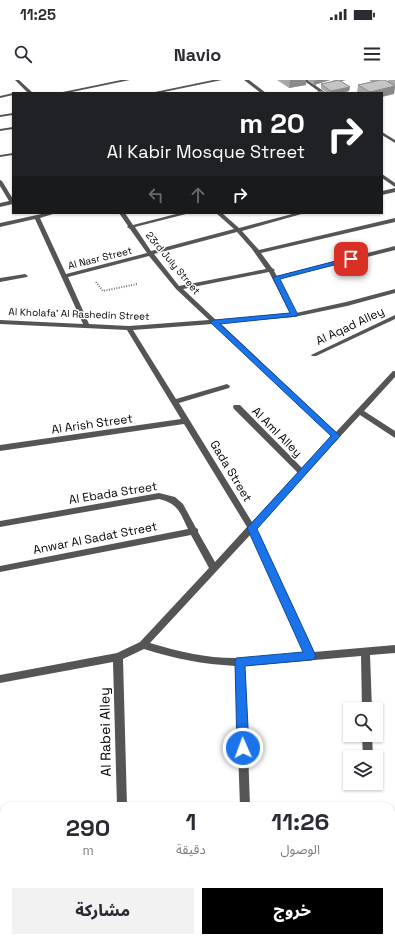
<!DOCTYPE html>
<html lang="ar">
<meta charset="utf-8">
<style>
body{margin:0;font-family:"Space Grotesk","Noto Sans Arabic",sans-serif;background:#f2f2f3;color:#2b2b33;direction:rtl;height:100vh;display:flex;flex-direction:column;font-size:15px;white-space:nowrap}
*{box-sizing:border-box;margin:0}
p{font-size:13px;color:#7c7c81}
.icon{flex:none;width:22px;height:22px;fill:none;stroke:currentColor;stroke-width:2;stroke-linecap:round;stroke-linejoin:round}
.map{position:relative;flex:1;overflow:hidden;direction:ltr}
.details{position:absolute;left:0px;top:722px;width:395px;height:140px;display:flex;flex-direction:column;background:#fff;border-radius:12px 12px 0 0;box-shadow:0 1px 3px #0004;direction:rtl}
.details>*{flex:none}
.guide{position:absolute;left:12px;top:12px;width:371px;height:122px;border-radius:0px;box-shadow:0 1px 3px #0004;direction:rtl;background:#202124;color:#fff;overflow:hidden}
.controls{position:absolute;left:343px;top:622px;display:grid;gap:8px}
.controls a{display:grid;place-items:center;width:40px;height:40px;border-radius:0px;background:#fff;box-shadow:0 1px 3px #0004;font-size:20px}
.pin{position:absolute;display:grid;place-items:center;width:34px;height:34px;color:#fff;margin:-17px;border-radius:8px;box-shadow:0 2px 6px #0006}
.me{position:absolute;width:44px;margin:-22px;rotate:358deg;stroke-linejoin:round;filter:drop-shadow(0 0 3px #0008)}
.turn{display:flex;align-items:center;gap:14px;height:84px;padding:0 12px;font-size:18px}
.turn .icon{width:52px;height:52px;stroke-width:2.5}
.turn b{display:block;font-size:28px;line-height:34px}
.lanes{display:flex;align-items:center;height:38px;padding:0 12px;background:#0003;justify-content:center;gap:20px;direction:ltr}
.lanes .off{opacity:.35}
.eta{display:flex;justify-content:space-evenly;align-items:center;height:68px;text-align:center}
.eta b{font-size:24px;font-weight:800;line-height:28px}
.button{display:flex;gap:8px;margin-top:auto;padding:8px 12px}
.button a{flex:1;height:46px;border-radius:0px;background:#000;color:#fff;font-size:16px;font-weight:800;line-height:46px;text-align:center}
.button a+a{background:#f2f2f3;color:#2b2b33}
.status{display:flex;justify-content:space-between;align-items:center;height:28px;padding:0 20px;background:#fff;direction:ltr}
.status svg{height:11px;fill:currentColor}
header{display:flex;justify-content:space-between;align-items:center;height:52px;padding:0 12px;background:#fff;font-size:18px;font-weight:800}
.map>svg:first-child{display:block}
</style>
<div class="status"><b>11:25</b><svg viewBox="0 0 49 12"><path d="M0 12V9h3v3zM5 12V6h3v6zM10 12V3h3v9zM15 12V0h3v12zM26 1h20v11H26zM47 4h2v5h-2z"/></svg></div>
<header><svg class="icon" aria-label="menu" viewBox="0 0 24 24"><path d="M4 6h16M4 12h16M4 18h16"/></svg>Navio<svg class="icon" aria-label="search" viewBox="0 0 24 24"><circle cx="10" cy="10" r="6"/><path d="M15 15l6 6"/></svg></header>
<div class="map">
<svg width="395" height="862" viewBox="0 0 395 862">
<rect width="100%" height="100%" fill="#fff"/>
<g fill="none" stroke-linecap="round" stroke-linejoin="round">
<!-- path -->
<path stroke="#777" stroke-width="2" stroke-dasharray="1 1.5" stroke-linecap="butt" d="M96,202L103,211L137,204"/>
<!-- street -->
<path fill="#555" fill-rule="evenodd" d="M15,0H19L33,13H28Z
M121,0H130L67,13H58Z
M213,0H222L159,13H150Z
M244,0H249L266,13H261Z
M303,0H308L326,13H321Z
M13,13V15L0,18V16L13,13H14Z
M13,33V35L0,37V35Z
M13,47V49L0,51V49Z
M382,52L395,60V63L382,55Z
M13,73V75L0,77V75Z
M382,94L395,103V107L382,98Z
M0,100L2,101L13,119V124L0,127V123L9,121L0,106Z
M395,108V112L382,115V111Z
M46,133H56L40,138L66,194L147,173L130,149L127,147L128,146L119,133H125L133,145L180,133H190L135,147L151,171L234,149L216,133H222L239,148L296,133H305L242,151L259,170L395,138V142L261,173L272,188L275,190L274,191L277,196L395,166V170L279,199L296,233L346,222L395,209V213L347,226L294,237L220,243L336,352L393,291H395V297L364,331L395,351V358L360,335L256,448L314,572L395,565V573L370,575L372,629H362L361,576L245,586L250,726H240L235,586C203,584 175,579 144,569L123,579L127,726H117L113,582L0,603V595L117,573L140,562L209,488L191,455L0,492V486L188,449C180,433 179,424 159,419L0,447V441L159,413L175,417L183,424L196,448L198,449V452L215,482L247,447L184,344L0,371V365L181,339L127,250L0,244V240L83,244L35,139L0,147V143ZM237,152L252,169L266,189L179,206L154,174ZM149,176L176,209L209,240L129,246L89,244L68,197ZM269,192L290,233L216,240L183,209ZM213,244L332,356L302,388L240,325H234L233,327L234,329L298,393L252,442L179,323L229,308L230,306L227,304L176,319L133,250ZM251,454L305,573C284,574 262,577 241,578C210,579 180,572 150,563Z
M25,194L28,196L27,197L0,202V198Z
M395,235V239L316,276H312L311,275Z
M362,655H372L373,677H363Z
M391,748H395V758H391Z
M391,826L395,827V839L391,838Z
M119,858H131V862H119Z
M241,858H253V862H241Z
M311,858H323V862H311Z"/>
</g>
<!-- wall -->
<path fill="#a9a9a9" d="M277,0H306V5L289,8Z
M308,0H330L314,5L308,1Z
M332,0H346L341,1L350,7L349,11L340,13H328L321,9V4L335,1Z
M370,0H385L388,2V0H395V5L392,4L395,5L394,14L382,13H357L358,5L372,2L370,1Z"/>
<!-- shaded-wall -->
<path fill="#898989" d="M290,0H306V5L289,8Z
M317,0H330L314,5V1Z
M337,0H346L336,2Z
M395,6L394,14L382,17V13H370V12Z
M350,7L349,11L340,13H331V11Z"/>
<!-- building -->
<path fill="#c4c4c4" stroke="#898989" d="M339,0L350,7L331,11L321,4Z
M380,0H385L395,6L370,12L358,5Z
M322,11L326,13H314Z"/>
<!-- route -->
<path fill="#1a73e8" stroke="#114b97" d="M351,177L354,179L353,180L280,199L298,235L297,236L220,244L340,356L257,449L316,576L314,579L311,580L245,586L249,668L247,672L243,674L239,672L237,668L235,582L236,578L303,572L247,448L331,356L210,242L214,240L290,233L273,198L274,197Z"/>
<g text-anchor="middle" dominant-baseline="central" stroke-width="3" stroke-linejoin="round" paint-order="stroke">
<!-- far-street labels -->
<g font-size="10" fill="#000" stroke="#fff">
<text transform="translate(100 178) rotate(-14)">Al Nasr Street</text>
<text transform="translate(173 183) rotate(50)">23rd July Street</text>
<text transform="translate(79 234) rotate(2)">Al Kholafa' Al Rashedin Street</text>
</g>
<!-- street labels -->
<g font-size="12" fill="#000" stroke="#fff">
<text transform="translate(350 246) rotate(-25)">Al Aqad Alley</text>
<text transform="translate(92 344) rotate(-8)">Al Arish Street</text>
<text transform="translate(277 352) rotate(45)">Al Aml Alley</text>
<text transform="translate(231 391) rotate(59)">Gada Street</text>
<text transform="translate(113 413) rotate(-9)">Al Ebada Street</text>
<text transform="translate(95 458) rotate(-11)">Anwar Al Sadat Street</text>
</g>
<!-- near-street labels -->
<g font-size="14" fill="#000" stroke="#fff">
<text transform="translate(105 652) rotate(-91)">Al Rabei Alley</text>
</g>
</g>
</svg>
<div class="controls">
<a><svg class="icon" aria-label="search" viewBox="0 0 24 24"><circle cx="10" cy="10" r="6"/><path d="M15 15l6 6"/></svg></a>
<a><svg class="icon" aria-label="layers" viewBox="0 0 24 24"><path d="M12 4l9 5-9 5-9-5zM3 14l9 5 9-5"/></svg></a>
</div>
<div class="pin" style="left:351px;top:179px;background:#d93025"><svg class="icon" aria-label="arrive" viewBox="0 0 24 24"><path d="M6 21V4h12l-3 4 3 4H6"/></svg></div>
<svg class="me" style="left:243px;top:668px" viewBox="-20 -20 40 40"><circle r="17" fill="#1a73e8" stroke="#fff" stroke-width="3"/><path d="M0-11L8 9 0 5-8 9z" fill="#fff"/></svg>
<div class="guide">
<div class="turn"><svg class="icon" aria-label="right" viewBox="0 0 24 24"><path d="M7 20v-9h11M14 6l5 5-5 5"/></svg><div><b>20 m</b>Al Kabir Mosque Street</div></div>
<div class="lanes"><svg class="icon off" aria-label="left" viewBox="0 0 24 24"><path d="M17 20v-9H6M10 6l-5 5 5 5"/></svg><svg class="icon off" aria-label="ahead" viewBox="0 0 24 24"><path d="M12 20V5M6 11l6-6 6 6"/></svg><svg class="icon" aria-label="right" viewBox="0 0 24 24"><path d="M7 20v-9h11M14 6l5 5-5 5"/></svg></div>
</div>
<section class="details">
<div class="eta">
<div><b>11:26</b><p>الوصول</p></div>
<div><b>1</b><p>دقيقة</p></div>
<div><b>290</b><p>m</p></div>
</div>
<div class="button"><a>خروج</a><a>مشاركة</a></div>
</section>
</div>
